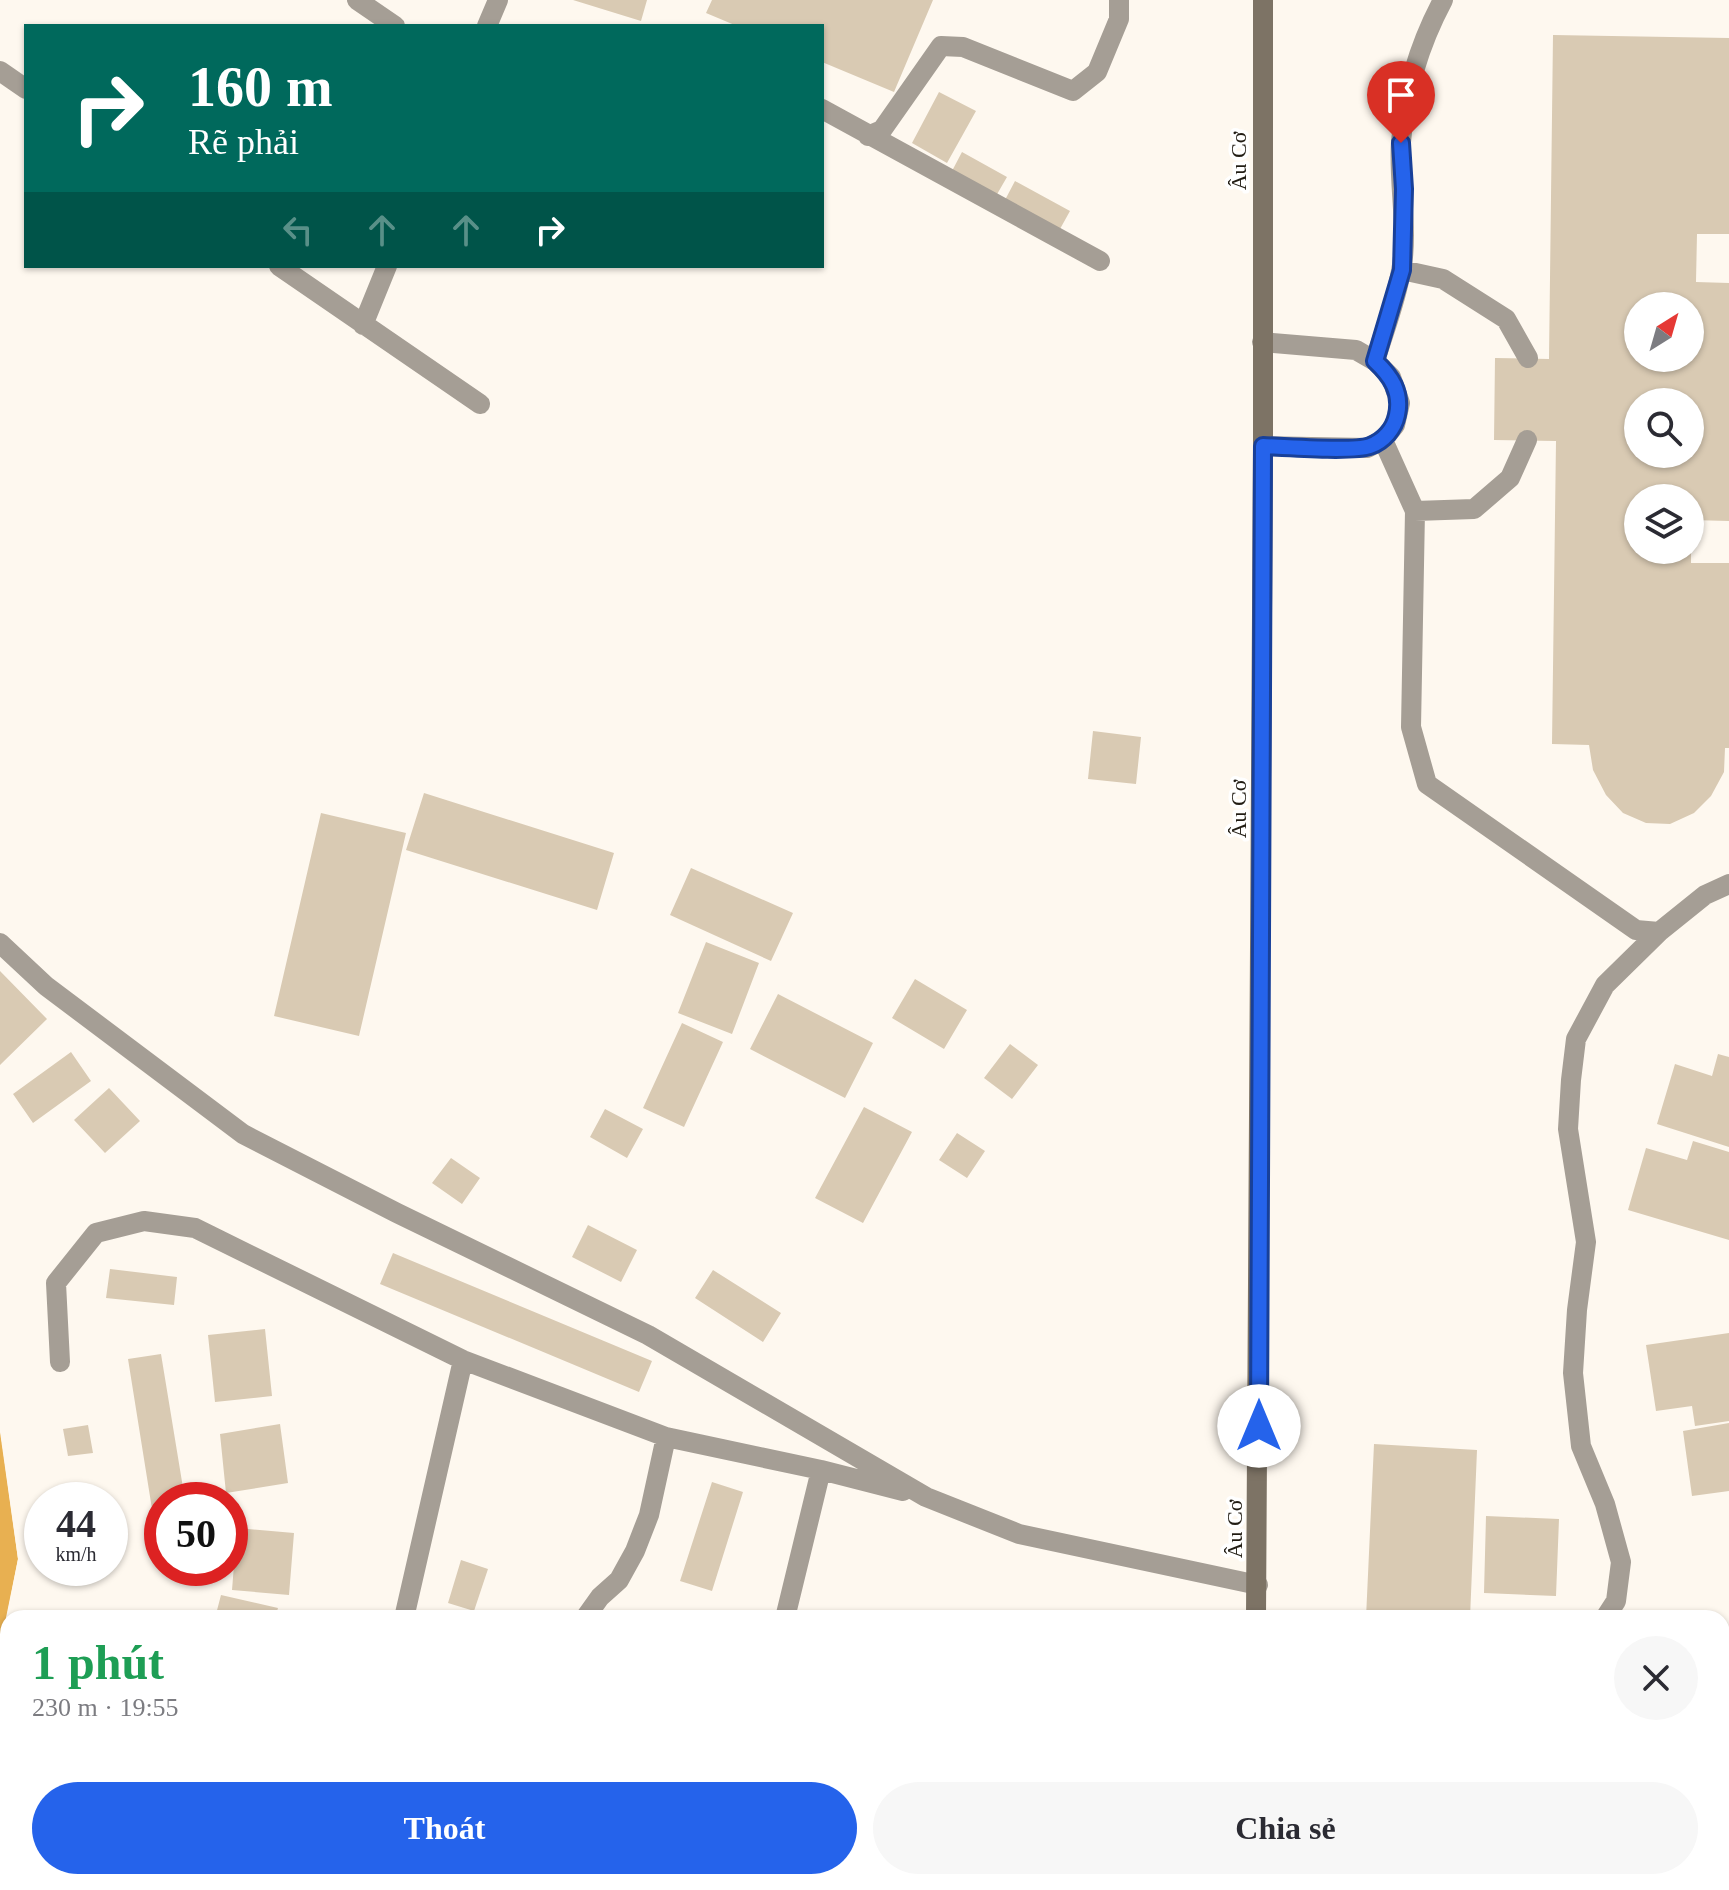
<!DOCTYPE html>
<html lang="vi">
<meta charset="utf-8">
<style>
body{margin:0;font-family:"Times New Roman",serif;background:#f7f7f7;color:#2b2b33;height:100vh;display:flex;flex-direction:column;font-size:30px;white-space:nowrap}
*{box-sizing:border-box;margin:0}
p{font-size:26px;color:#7c7c81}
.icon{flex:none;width:44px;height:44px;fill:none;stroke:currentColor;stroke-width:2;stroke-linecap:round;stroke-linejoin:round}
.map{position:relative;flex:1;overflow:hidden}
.drawer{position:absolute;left:0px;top:1610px;width:1730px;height:280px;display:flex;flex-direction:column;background:#fff;border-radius:24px 24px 0 0;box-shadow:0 2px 6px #0004}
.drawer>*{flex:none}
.guide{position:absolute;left:24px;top:24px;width:800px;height:244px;border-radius:0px;box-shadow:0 2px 6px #0004;background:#00695c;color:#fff;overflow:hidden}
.needle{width:52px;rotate:37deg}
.buttons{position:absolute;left:1624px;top:292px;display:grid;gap:16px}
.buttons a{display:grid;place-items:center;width:80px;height:80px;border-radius:50%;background:#fff;box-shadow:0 2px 6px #0004;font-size:40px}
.speed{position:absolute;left:24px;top:1482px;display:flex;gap:16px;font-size:40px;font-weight:700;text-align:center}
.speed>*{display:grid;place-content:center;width:104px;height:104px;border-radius:50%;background:#fff;box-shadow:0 2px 6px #0004;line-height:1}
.speed small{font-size:20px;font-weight:400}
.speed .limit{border:12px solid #d22;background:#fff;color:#111}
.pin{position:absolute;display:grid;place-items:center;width:68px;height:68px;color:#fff;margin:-82px -34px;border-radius:50% 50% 50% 0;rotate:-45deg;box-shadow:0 0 8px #0007}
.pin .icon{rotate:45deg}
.me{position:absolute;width:88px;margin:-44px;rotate:0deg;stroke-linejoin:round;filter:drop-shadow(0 0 6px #0008)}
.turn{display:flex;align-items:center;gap:28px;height:168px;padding:0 32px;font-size:36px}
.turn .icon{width:104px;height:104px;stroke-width:2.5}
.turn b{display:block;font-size:56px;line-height:68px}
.lanes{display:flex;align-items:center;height:76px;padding:0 32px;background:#0003;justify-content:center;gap:40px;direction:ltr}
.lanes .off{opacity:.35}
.round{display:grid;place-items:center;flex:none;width:84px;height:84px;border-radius:42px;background:#f7f7f7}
.summary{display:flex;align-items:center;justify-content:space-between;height:136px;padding:0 32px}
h1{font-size:48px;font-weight:800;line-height:60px;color:#1e9e55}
.primary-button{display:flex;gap:16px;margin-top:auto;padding:16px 32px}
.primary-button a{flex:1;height:92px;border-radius:48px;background:#2563eb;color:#fff;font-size:32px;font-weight:800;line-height:92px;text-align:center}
.primary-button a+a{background:#f7f7f7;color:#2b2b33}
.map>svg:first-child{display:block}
</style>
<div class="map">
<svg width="1729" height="1890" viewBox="0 0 1729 1890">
<rect width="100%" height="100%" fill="#fef8ef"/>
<!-- water -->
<path fill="#e8b051" d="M0,1432L18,1559L0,1647Z"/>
<!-- pier -->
<path fill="#fef8ef" d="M0,1428L4,1432L22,1559L4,1648L0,1651L18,1559Z"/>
<!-- building -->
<path fill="#d9cab3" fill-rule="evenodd" d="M573,0H647L641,21Z
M712,0H933L894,92L822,62V26H737L706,13Z
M1553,35L1729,38V234H1697L1696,282L1729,283V521L1690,520V498H1638V550H1691V563H1729V748H1725L1724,772L1711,796L1694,813L1670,824L1646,823L1623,813L1606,795L1593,770L1589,745L1552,744L1556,441L1494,440L1495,358L1549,359ZM1638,306H1690V358H1638ZM1638,402H1690V454H1638Z
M939,92L976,111L947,163L912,143Z
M962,152L1007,177L996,196L952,171Z
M1015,181L1070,211L1060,229L1005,200Z
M1093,731L1141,737L1136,784L1088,779Z
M424,793L614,853L597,910L406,850Z
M321,813L406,833L359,1036L274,1016Z
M691,868L793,913L771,961L670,915Z
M706,942L759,963L732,1034L678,1013Z
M0,971L47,1019L0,1065Z
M915,979L967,1010L944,1049L892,1018Z
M778,994L873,1043L845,1098L750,1049Z
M682,1023L723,1042L684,1127L643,1108Z
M1010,1044L1038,1065L1012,1099L984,1078Z
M71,1052L91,1081L33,1123L13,1094Z
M1718,1054L1729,1057V1147L1657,1124L1675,1064L1712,1076Z
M109,1088L140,1121L105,1153L74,1120Z
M864,1107L912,1132L863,1223L815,1198Z
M605,1109L643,1129L627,1158L590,1137Z
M957,1133L985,1151L967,1178L939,1160Z
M1693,1141L1729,1152V1240L1628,1210L1646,1148L1687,1160Z
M451,1158L480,1178L462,1204L432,1183Z
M588,1225L637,1250L621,1282L572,1257Z
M393,1253L652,1361L639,1392L380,1284Z
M110,1269L177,1277L174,1305L106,1298Z
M713,1270L781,1313L763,1342L695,1298Z
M265,1329L272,1396L215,1402L208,1335Z
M1729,1333V1421L1695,1426L1692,1406L1656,1411L1646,1345Z
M161,1354L185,1500H162L160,1559L128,1359Z
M1729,1423V1491L1692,1496L1683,1431Z
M280,1424L288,1483L226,1493L220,1434Z
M88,1425L93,1453L68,1456L63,1429Z
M1374,1444L1477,1450L1470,1618H1366Z
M712,1482L743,1492L712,1591L680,1581Z
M1486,1516L1559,1519L1556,1596L1484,1593Z
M237,1528L294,1533L289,1595L232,1590Z
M461,1560L488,1569L474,1611L448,1603Z
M221,1595L278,1608L275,1618H215Z
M1722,1676L1729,1681V1777L1722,1772Z
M1722,1776L1729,1781V1841L1722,1851Z
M86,1882H125L123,1890H84Z
M165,1882H217L228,1885L227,1890H163Z
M550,1882H640L638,1890H574L550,1885Z
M651,1882H692L690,1890H649Z
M1297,1882H1356L1343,1890H1297Z
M1562,1882H1662L1674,1890H1557Z"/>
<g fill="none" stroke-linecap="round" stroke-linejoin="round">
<!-- lane -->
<path stroke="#a59e95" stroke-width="20" d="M822,109L1100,261
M868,136L882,130L941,46L963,47L1073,91L1097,72L1119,19V0
M1402,270L1443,279L1506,319L1528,358
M1262,342L1356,350L1375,361L1391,377L1400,403L1395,425L1383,440L1367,448L1263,446
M1375,361C1384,331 1396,301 1401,271C1409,231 1398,182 1401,142C1405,93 1420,43 1443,0
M1383,440L1415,511L1411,727L1427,784L1636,930L1659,932L1705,895L1729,884
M1415,511L1474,509L1510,478L1527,440
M0,943L46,986L243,1134L397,1213L648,1335L926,1497L1019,1534L1258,1585
M60,1362L56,1283L96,1233L144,1221L195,1228L463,1360L666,1437L821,1470L903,1491
M404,1618L463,1360
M585,1618L600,1597L619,1580L635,1551L649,1515L666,1437
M785,1618L821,1470
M1605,1618L1616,1601L1621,1562L1605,1504L1581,1446L1573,1373L1577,1310L1586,1242L1568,1129L1571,1080L1576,1039L1605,985L1659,932
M341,1890L343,1882
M513,1890L515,1882
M718,1890L720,1882
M1521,1890V1882"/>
<!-- street -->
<path stroke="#a59e95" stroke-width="20" d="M357,0L395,26
M487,26L498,0
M0,71L26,89
M279,266L480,404
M363,325L387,266"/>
<!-- secondary -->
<path stroke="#7d7365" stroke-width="20" d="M1256,1618L1263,446V0
M1241,1890V1882"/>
</g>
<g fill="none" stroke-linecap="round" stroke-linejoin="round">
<defs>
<path id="route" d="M1259,1426L1263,446C1284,447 1354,452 1370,446C1384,441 1394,429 1397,415C1402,392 1391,376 1375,361L1402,270L1404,189L1401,143"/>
</defs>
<!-- route casing -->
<use href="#route" stroke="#184099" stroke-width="20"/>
<!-- route -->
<use href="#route" stroke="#2563eb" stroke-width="14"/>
</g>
<g text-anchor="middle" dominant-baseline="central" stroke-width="7" stroke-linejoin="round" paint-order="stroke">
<!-- street labels -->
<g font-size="22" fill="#211c13" stroke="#fff">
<text transform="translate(1238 161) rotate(-90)">Âu Cơ</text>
<text transform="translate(1238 809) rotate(-90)">Âu Cơ</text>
<text transform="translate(1234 1529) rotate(-90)">Âu Cơ</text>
</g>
</g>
</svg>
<div class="buttons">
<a><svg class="needle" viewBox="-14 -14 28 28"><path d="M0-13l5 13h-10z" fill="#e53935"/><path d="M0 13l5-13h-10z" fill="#7c7c81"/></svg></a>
<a><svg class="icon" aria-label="search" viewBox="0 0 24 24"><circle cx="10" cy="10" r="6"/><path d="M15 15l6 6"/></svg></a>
<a><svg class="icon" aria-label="layers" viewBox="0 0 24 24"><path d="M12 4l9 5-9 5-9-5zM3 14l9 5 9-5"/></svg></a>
</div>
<div class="speed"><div>44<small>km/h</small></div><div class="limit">50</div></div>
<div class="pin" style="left:1401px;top:143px;background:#d93025"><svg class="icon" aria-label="arrive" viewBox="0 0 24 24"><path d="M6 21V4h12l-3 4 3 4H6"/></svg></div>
<svg class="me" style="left:1259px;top:1426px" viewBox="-20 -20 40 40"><circle r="19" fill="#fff"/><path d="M0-13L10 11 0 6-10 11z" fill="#2563eb"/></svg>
<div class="guide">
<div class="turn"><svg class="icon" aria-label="right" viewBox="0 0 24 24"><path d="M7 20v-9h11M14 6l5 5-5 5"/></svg><div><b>160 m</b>Rẽ phải</div></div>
<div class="lanes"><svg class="icon off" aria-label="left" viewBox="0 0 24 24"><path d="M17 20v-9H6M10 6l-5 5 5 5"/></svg><svg class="icon off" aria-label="ahead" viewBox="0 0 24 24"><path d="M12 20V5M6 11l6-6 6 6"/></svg><svg class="icon off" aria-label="ahead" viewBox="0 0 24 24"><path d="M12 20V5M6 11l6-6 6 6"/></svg><svg class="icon" aria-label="right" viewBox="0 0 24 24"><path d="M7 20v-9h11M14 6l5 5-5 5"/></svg></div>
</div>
<section class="drawer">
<div class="summary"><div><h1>1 phút</h1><p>230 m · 19:55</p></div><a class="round"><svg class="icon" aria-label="close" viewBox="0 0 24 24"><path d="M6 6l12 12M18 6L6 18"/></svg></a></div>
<div class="primary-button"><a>Thoát</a><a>Chia sẻ</a></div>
</section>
</div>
